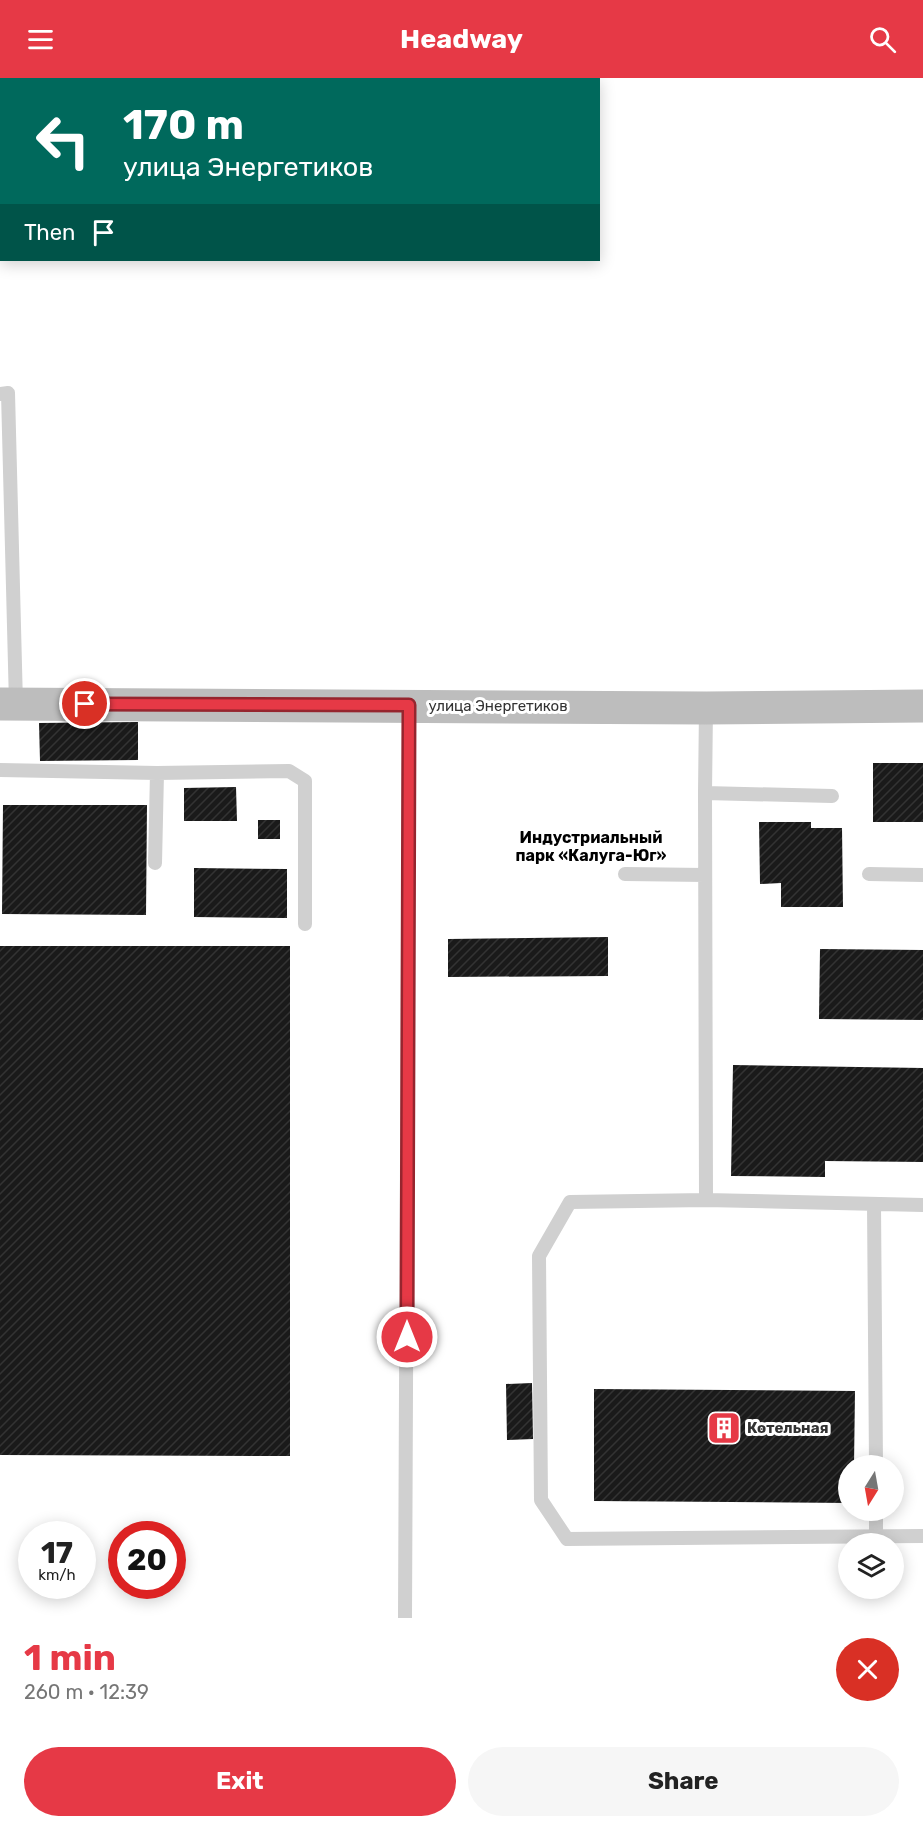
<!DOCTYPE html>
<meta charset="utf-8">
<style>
body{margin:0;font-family:Rubik,sans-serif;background:#f6f6f6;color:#222;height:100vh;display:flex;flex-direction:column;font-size:22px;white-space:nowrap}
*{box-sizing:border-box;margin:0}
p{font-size:20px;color:#767676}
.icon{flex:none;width:33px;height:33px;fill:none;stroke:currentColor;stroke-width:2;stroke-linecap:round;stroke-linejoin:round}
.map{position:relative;height:1540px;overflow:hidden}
.sheet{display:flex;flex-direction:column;background:#fff;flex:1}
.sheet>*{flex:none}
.top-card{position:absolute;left:0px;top:0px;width:600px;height:183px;box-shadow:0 3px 15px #0003;background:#00695c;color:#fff;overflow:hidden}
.needle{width:39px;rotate:191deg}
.buttons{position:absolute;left:838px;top:1377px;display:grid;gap:12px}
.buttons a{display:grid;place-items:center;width:66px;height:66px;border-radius:50%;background:#fff;box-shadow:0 3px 15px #0003;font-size:30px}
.speed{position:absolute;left:18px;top:1443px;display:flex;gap:12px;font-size:30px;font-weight:700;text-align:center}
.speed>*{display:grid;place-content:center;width:78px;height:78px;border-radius:50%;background:#fff;box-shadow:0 3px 15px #0003;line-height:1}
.speed small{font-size:15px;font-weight:400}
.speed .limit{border:9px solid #d22;background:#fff;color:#111}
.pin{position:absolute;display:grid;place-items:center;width:51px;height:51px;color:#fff;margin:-26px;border:3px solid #fff;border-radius:50%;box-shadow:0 2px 6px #0007}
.me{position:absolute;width:66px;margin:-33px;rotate:0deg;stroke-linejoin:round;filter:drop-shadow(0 0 4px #0008)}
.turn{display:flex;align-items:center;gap:21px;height:126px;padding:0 24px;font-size:27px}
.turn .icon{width:78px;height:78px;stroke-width:2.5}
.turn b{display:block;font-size:42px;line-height:51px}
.then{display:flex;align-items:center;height:57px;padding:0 24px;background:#0003;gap:12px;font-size:22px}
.round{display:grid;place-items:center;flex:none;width:63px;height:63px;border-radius:32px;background:#f6f6f6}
.head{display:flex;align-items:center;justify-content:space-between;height:102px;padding:0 24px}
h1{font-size:36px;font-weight:700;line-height:45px;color:#e63946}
.button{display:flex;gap:12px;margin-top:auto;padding:12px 24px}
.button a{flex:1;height:69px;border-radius:36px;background:#e63946;color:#fff;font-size:24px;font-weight:700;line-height:69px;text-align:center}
.button a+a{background:#f6f6f6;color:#222}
header{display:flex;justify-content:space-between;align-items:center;height:78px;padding:0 24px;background:#e63946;color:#fff;font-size:27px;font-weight:700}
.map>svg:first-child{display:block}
</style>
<header><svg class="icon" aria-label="menu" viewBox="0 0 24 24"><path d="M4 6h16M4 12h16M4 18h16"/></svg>Headway<svg class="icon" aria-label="search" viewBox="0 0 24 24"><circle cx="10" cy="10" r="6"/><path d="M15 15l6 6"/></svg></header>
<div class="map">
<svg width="923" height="1540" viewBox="0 0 923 1540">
<defs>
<pattern id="building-hatch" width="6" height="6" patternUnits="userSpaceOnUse" patternTransform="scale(1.5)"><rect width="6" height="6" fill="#1a1a1a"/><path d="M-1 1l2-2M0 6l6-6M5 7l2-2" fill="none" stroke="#333"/></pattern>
</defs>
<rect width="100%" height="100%" fill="#fff"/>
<!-- building -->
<path fill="url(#building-hatch)" d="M138,644V682L40,683L39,645Z
M873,685H923V744H873Z
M236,709L237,743H184V710Z
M3,727H147L146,837L2,836Z
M258,742H280V761H258Z
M759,744H811V750H842L843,829H781V805L760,806Z
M194,790L287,791V840L194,839Z
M608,859V898L448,899V861Z
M0,868H290V1378L0,1377Z
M820,871L923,872V942L819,941Z
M733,987L923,990V1084L825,1083V1099L731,1098Z
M532,1305L533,1361L507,1362L506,1306Z
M594,1311L855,1313L854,1388H849V1425L594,1423Z"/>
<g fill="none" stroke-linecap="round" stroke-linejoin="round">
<!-- lane -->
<path stroke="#d0d0d0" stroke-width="14" d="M0,316L8,315L16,626
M0,692L157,695L155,785
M157,695L289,693L305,703V846
M705,715L832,718
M625,796L705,797
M869,796L923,797
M706,1122L705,715L706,630
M874,1126L876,1388
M923,1127L706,1122L570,1124L539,1178L541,1422L567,1461L923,1458
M876,1432V1458
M405,1540L409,627"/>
<!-- secondary -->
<path stroke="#bdbdbd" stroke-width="33" d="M0,626L706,630L923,628"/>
</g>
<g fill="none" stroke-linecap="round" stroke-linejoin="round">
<defs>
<path id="route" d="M85,626L409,627L407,1259"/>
</defs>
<!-- route casing -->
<use href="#route" stroke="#96252e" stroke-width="15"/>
<!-- route -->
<use href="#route" stroke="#e63946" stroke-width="10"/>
</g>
<!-- icons -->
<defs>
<symbol id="building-square" viewBox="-11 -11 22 22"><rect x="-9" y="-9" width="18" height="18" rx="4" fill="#e63946" stroke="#fff"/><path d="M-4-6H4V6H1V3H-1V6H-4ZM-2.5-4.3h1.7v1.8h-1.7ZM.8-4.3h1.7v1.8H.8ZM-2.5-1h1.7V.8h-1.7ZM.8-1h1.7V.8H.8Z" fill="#fff"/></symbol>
</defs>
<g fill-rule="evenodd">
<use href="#building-square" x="705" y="1331" width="38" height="38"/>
</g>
<g text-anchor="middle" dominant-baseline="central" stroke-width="6" stroke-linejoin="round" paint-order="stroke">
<!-- street labels -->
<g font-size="15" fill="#333" stroke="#fff">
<text x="498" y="628">улица Энергетиков</text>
</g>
<!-- poi labels -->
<g font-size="15" font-weight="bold" fill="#333" stroke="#fff" text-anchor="start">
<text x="747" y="1350">Котельная</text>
</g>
<!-- neighbourhood labels -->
<g font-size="16" font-weight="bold" fill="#000" stroke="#fff">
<text x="591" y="759">Индустриальный<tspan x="591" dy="18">парк «Калуга-Юг»</tspan></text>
</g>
</g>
</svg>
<div class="buttons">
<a><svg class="needle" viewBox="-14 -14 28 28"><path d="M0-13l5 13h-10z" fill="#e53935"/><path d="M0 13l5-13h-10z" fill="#767676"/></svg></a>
<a><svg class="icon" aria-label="layers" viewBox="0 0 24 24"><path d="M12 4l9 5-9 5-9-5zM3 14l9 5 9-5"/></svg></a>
</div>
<div class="speed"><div>17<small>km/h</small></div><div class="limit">20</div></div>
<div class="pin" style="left:85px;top:626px;background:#d93025"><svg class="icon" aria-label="arrive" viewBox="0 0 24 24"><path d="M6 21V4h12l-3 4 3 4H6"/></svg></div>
<svg class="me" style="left:407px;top:1259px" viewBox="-20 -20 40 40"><circle r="17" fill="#e63946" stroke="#fff" stroke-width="3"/><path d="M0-11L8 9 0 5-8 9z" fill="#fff"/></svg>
<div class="top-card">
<div class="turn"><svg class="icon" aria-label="left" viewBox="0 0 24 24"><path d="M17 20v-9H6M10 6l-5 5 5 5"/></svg><div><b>170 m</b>улица Энергетиков</div></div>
<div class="then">Then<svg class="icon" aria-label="arrive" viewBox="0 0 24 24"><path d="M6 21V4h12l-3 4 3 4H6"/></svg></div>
</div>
</div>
<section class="sheet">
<div class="head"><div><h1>1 min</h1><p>260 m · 12:39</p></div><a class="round" style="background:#d93025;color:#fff"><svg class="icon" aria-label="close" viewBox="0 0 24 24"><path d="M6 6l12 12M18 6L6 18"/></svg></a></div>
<div class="button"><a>Exit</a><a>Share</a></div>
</section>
